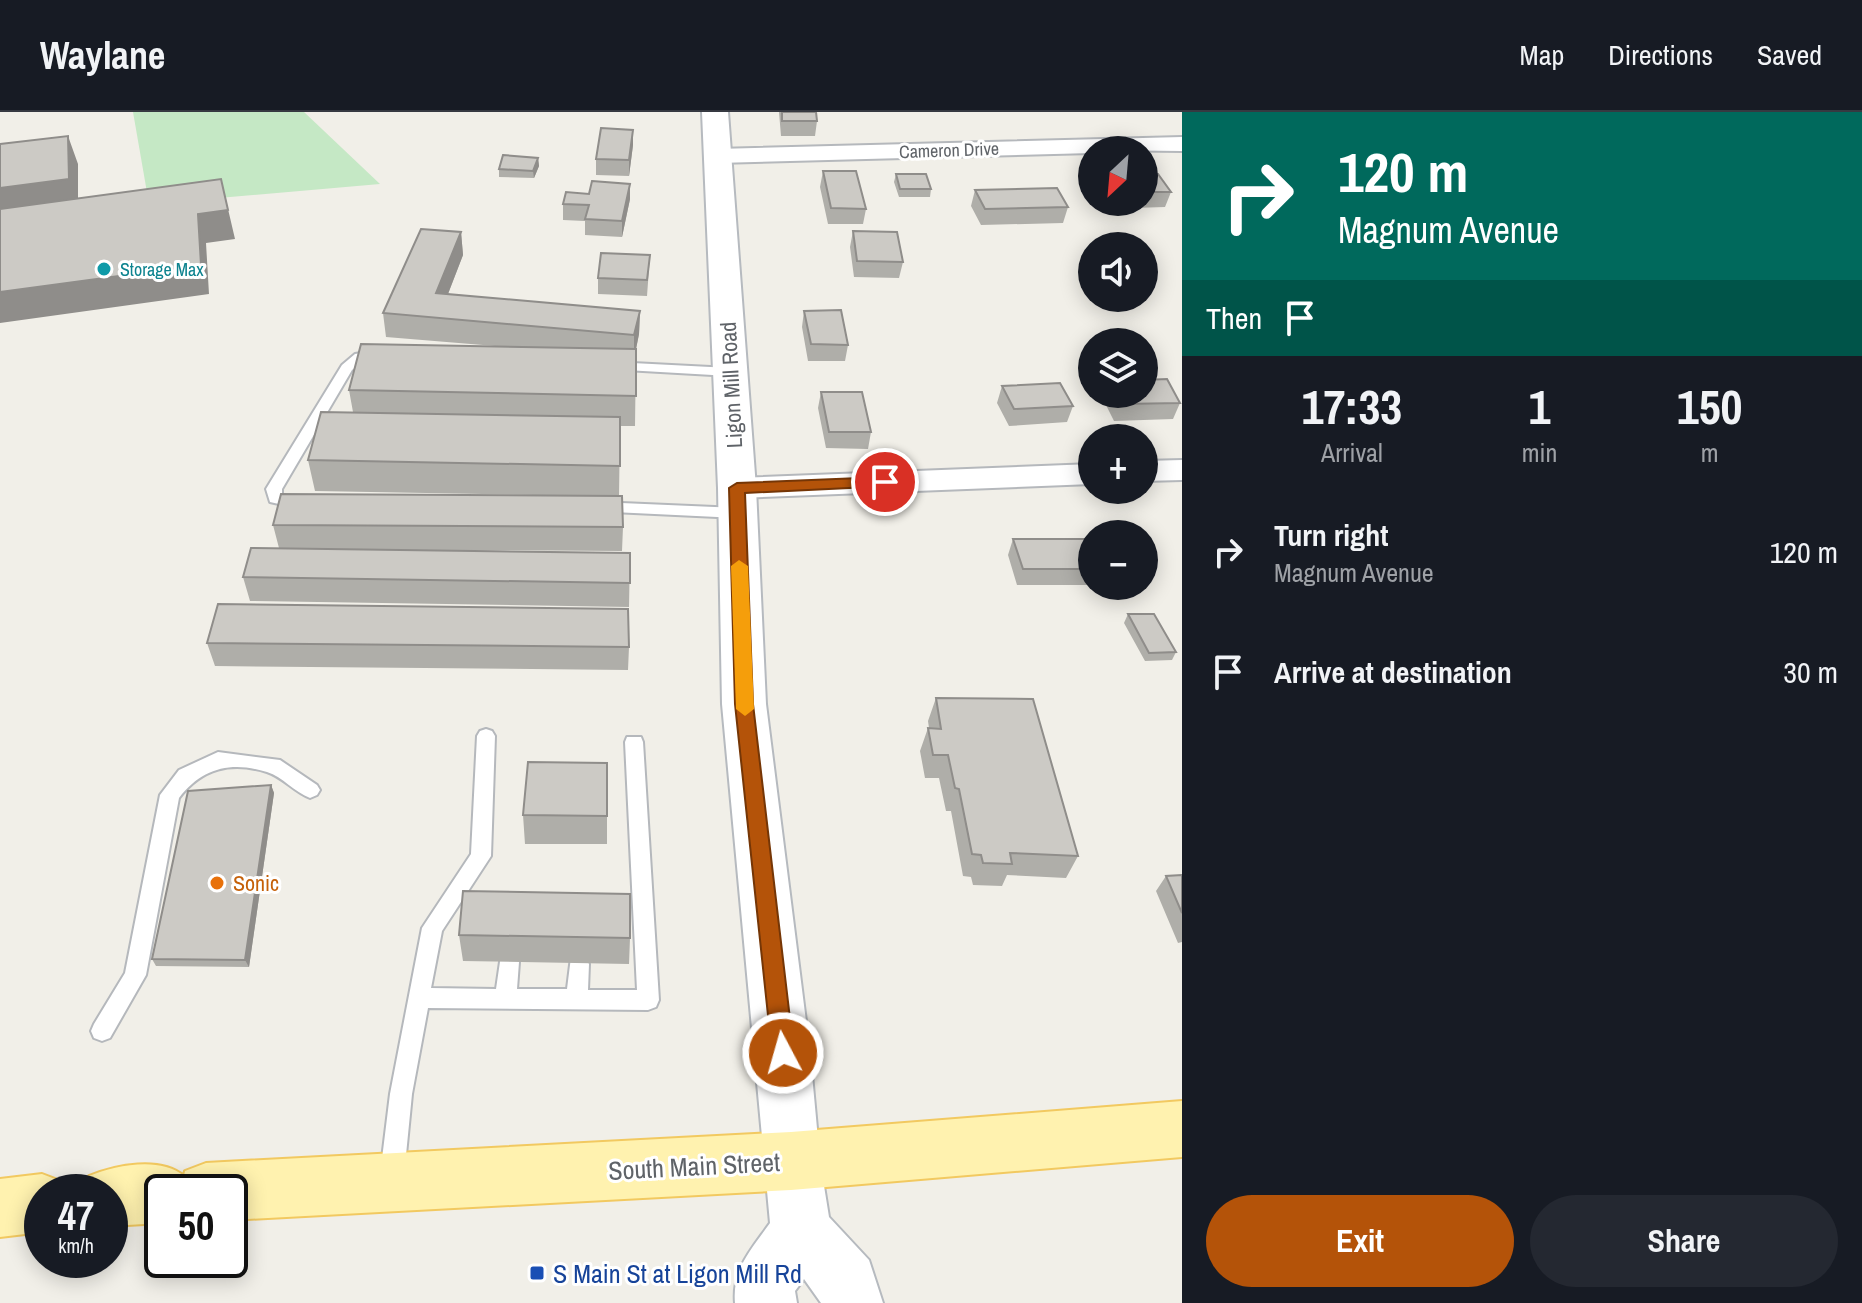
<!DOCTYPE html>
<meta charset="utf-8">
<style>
body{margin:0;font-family:"Archivo Narrow",sans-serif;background:#242831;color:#f1f3f6;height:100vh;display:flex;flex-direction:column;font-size:30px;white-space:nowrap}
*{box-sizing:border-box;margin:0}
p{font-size:26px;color:#9ea1a6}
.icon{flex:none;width:44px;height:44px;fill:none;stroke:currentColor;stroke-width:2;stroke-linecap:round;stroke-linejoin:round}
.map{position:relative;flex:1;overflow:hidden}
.drawer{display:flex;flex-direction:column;background:#171b24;width:680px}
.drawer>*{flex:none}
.guide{background:#00695c;color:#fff;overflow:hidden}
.needle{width:52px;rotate:206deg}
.controls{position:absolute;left:1078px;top:24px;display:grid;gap:16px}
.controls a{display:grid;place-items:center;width:80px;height:80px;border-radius:50%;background:#171b24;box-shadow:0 4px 20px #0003;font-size:40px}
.speed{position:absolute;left:24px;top:1062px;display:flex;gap:16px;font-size:40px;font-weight:700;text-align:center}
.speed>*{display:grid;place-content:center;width:104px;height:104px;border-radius:50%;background:#171b24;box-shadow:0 4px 20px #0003;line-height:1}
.speed small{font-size:20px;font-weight:400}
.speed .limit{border:4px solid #111;border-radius:12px;background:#fff;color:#111}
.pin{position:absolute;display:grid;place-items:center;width:68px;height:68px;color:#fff;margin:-34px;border:4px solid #fff;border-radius:50%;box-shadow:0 2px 8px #0007}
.me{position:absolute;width:88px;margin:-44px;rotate:354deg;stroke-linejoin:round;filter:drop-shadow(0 0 6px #0008)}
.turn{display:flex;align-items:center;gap:28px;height:168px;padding:0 24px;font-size:36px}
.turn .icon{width:104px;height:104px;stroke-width:2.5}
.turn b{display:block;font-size:56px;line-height:68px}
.then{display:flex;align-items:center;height:76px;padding:0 24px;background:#0003;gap:16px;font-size:30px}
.eta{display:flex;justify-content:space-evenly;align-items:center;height:136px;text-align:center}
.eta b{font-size:48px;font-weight:800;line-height:56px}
.action{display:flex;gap:16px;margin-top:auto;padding:16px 24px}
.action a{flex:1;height:92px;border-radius:48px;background:#b45309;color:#fff;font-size:32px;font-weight:800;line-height:92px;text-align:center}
.action a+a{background:#242831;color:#f1f3f6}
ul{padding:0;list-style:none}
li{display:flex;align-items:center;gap:24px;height:120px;padding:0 24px}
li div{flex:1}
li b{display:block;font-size:30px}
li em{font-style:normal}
header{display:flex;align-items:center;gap:48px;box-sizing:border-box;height:112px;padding:0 40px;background:#171b24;border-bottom:2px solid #363941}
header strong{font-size:38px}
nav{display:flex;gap:44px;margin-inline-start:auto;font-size:28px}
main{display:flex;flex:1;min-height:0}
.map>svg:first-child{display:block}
</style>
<header>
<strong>Waylane</strong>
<nav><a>Map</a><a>Directions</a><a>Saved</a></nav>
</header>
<main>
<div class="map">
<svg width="1182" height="1191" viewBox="0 0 1182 1191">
<rect width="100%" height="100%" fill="#f1efe8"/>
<!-- green -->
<path fill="#c5e8c5" d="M133,0H304L380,72L149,92Z"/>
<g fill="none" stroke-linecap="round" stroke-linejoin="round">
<defs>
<path id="service" d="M380,238L387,242L385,245L364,248L352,258L282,377V383L306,388L309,392L306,396L301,397L270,390L266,377L342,253L355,242Z
M613,250L730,256L737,260L730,264L608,257L606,254Z
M598,390L738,396L746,401L738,406L592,399L590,395L592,391Z
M486,617L492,619L495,624L491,744L442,819L431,876L496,877L501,843L508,841L515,843L519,850L517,877H567L571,845L578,843L585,845L589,852L588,878H637L625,630L627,625H641L643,630L659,888L656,895L648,898L428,896L412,982L404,1063L400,1071L392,1075L384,1071L380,1063L390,982L422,816L471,742L477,624L480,619Z
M218,640L280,648L317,673L320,678L317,683L310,686C294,680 283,665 267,660C231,649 202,656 179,686L146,863L110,926L102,929L94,926L91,919L94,912L125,861L160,683L179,658Z"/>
<path id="minor" d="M1182,25V39L1092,38V41L717,51L709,49L706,44L709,39L717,37Z
M1182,348V368L1144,369V349Z
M1092,352V372L737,386L726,383L722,376L726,369L737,366Z"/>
<path id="secondary" d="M702,0H728L756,376L766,592L810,941L820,1049L829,1105L869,1148L883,1191H821L804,1167L795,1179L797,1191H735C732,1157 751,1138 770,1111L722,592L718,376Z"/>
<path id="primary" d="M1182,989V1045L791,1078L230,1108V1080H162V1111L110,1114V1080H83L89,1064C116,1053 160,1044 184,1064L185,1059L206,1051L791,1020Z
M42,1062L63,1070L67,1080H42V1120L0,1125V1067Z"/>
</defs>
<!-- service casing -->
<use href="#service" stroke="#b5b8bc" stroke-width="4"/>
<!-- minor casing -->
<use href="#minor" stroke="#b5b8bc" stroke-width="4"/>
<!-- secondary casing -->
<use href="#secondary" stroke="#b6babf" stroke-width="4"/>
<!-- primary casing -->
<use href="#primary" stroke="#f2c960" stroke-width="4"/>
<!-- service -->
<use href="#service" fill="#fff" fill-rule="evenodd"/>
<!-- minor -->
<use href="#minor" fill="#fff" fill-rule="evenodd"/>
<!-- secondary -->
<use href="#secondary" fill="#fff" fill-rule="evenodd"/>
<!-- primary -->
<use href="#primary" fill="#fff2af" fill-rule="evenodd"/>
</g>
<!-- wall -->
<path fill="#afaea9" d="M779,0H816L817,9L815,24H781Z
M633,33L629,64L596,63V47Z
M538,46L539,54L534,66L499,65V57Z
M823,59L866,97L863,112H828L820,75Z
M896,62L931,77L930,85H899L894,70Z
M1144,62L1171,80L1165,95L1101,97L1097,90H1144Z
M630,72V87L622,125L585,123V109L563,108V92L589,82Z
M975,78L1068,95L1063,111L981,113L971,94Z
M853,119L903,150L899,166L854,165L850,135Z
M461,120L463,143L448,182L640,199L639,222L636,237L635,314H620L619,384L623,415L622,439L445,438L630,441L629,495L250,489L243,465L279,436L273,413L587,384L315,379L308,348L353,300L349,278L495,234L386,225L383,201Z
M650,143L647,184L598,182V166Z
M804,199L848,233L845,249H808L802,215Z
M1002,274L1073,294L1067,310L1009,314L997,291Z
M821,280L871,320L868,337L826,336L818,296Z
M1103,282H1116L1180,291L1173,307L1114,309L1102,285Z
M1013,427H1092V473H1017L1008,443Z
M1128,502L1176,540L1172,548L1145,549L1124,511Z
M207,531L629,535L628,558L215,554Z
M936,586L1078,744L1066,766L1007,763L1002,774L973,773L971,765L963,764L951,699H946L939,666H925L920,639L928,616H929L928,609Z
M607,651V732H525L523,703Z
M271,673L274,681L249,855L156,854L152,847Z
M1182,763V830L1178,831L1156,779L1166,764Z
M459,823L630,826L629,852L463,849Z"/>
<!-- shaded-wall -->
<path fill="#8f8d8a" d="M633,18V33L629,64V48Z
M68,24L78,52V96L0,106V76Z
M538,46L539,54L534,66L533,59Z
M221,67L235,127L206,131L209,182L0,211V180L198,102Z
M630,72V87L622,125V109Z
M461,120L463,143L439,205L436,181Z
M640,199L639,222L634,247V223Z
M271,673L274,681L249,855L245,848Z"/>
<!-- building -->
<path fill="#cccac5" stroke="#8f8d8a" stroke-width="2" d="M782,0H816L817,9H782Z
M601,16L633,18L629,48L596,47Z
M68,24L69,67L0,76V32Z
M503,43L538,46L533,59L499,57Z
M823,59H856L866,97L831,96Z
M896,62H926L931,77H900Z
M1144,62H1158L1171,80H1144Z
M221,67L228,98L198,102L201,153L0,180V97Z
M592,69L630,72L622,109L585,107L589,93L563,92L566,80L589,82Z
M1057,76L1068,95L985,97L975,78Z
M421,117L461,120L436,181L640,199L634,223L383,201Z
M853,119L897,120L903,150L857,149Z
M601,141L650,143L647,168L598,166Z
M841,198L848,233L811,232L804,199Z
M361,232L636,237V284L349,278Z
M1167,267L1180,291L1121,292L1116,282H1144V268Z
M1060,271L1073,294L1014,297L1002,274Z
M821,280H862L871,320H829Z
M321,300L620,305V354L308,348Z
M281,382L622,384L623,415L273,413Z
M1013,427H1092V457H1023Z
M251,436L630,441V471L243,465Z
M218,492L628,497L629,535L207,531Z
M1128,502H1154L1176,540L1149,541Z
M936,586L1033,587L1078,744L1010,741L1012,752L983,751L981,743L972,742L959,677L955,676L948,643H933L928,616L941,617Z
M528,650L607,651V704L523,703Z
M271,673L245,848L152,847L188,679Z
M1182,763V801L1166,764Z
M463,779L630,782V826L459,823Z"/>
<!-- route -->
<path fill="#b45309" stroke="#753606" stroke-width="2" d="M885,365L892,370L890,374L745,381L753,592L794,941L791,948L783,951L775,948L772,941L735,592L729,376L737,371Z"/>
<!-- slow -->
<path fill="#f59e0b" d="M739,448L748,454L754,597L745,604L736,597L731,454Z"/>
<!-- markers -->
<circle fill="#0f9aa8" stroke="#fff" stroke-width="3" cx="104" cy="157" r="8"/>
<circle fill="#e8710a" stroke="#fff" stroke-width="3" cx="217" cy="771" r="8"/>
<rect fill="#1a4fb4" stroke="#fff" stroke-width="3" x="529" y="1153" width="16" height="16" rx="4"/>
<g text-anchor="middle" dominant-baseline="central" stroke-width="6" stroke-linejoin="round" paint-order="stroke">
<!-- far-street labels -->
<g font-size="18" fill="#5f6368" stroke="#fff">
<text transform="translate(949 38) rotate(-2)">Cameron Drive</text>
</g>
<!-- far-culture labels -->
<g font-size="18" fill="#0d838f" stroke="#fff" text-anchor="start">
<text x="120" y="157">Storage Max</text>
</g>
<!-- street labels -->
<g font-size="22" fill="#5f6368" stroke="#fff">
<text transform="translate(731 273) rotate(-93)">Ligon Mill Road</text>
</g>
<!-- food labels -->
<g font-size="22" fill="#c56008" stroke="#fff" text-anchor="start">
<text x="233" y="771">Sonic</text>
</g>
<!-- near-street labels -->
<g font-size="26" fill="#5f6368" stroke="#fff">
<text transform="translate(694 1054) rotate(-3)">South Main Street</text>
</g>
<!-- near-transit labels -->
<g font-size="26" fill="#164399" stroke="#fff" text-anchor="start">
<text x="553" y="1161">S Main St at Ligon Mill Rd</text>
</g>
</g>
</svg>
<div class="controls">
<a><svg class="needle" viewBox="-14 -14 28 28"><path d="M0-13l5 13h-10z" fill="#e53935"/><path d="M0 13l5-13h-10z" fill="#9ea1a6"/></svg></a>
<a><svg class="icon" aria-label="sound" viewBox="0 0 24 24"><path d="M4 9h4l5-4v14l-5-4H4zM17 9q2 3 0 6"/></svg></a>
<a><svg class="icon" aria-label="layers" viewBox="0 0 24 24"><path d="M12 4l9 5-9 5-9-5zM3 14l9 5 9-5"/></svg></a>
<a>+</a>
<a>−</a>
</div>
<div class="speed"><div>47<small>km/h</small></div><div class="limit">50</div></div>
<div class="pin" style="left:885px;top:370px;background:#d93025"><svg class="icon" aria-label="arrive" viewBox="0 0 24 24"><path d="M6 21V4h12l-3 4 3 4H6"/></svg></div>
<svg class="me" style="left:783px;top:941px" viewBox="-20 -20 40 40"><circle r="17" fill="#b45309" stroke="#fff" stroke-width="3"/><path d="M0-11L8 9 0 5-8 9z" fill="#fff"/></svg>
</div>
<section class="drawer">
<div class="guide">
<div class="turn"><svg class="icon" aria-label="right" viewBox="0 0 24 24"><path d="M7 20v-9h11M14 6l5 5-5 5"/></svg><div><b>120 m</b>Magnum Avenue</div></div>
<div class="then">Then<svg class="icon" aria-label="arrive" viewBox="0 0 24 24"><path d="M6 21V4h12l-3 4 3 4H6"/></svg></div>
</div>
<div class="eta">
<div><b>17:33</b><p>Arrival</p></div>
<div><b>1</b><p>min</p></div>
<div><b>150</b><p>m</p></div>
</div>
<ul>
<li><svg class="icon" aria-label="right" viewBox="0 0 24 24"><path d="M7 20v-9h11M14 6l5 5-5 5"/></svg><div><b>Turn right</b><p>Magnum Avenue</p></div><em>120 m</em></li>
<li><svg class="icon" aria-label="arrive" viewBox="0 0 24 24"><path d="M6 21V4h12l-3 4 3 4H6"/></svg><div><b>Arrive at destination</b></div><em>30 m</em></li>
</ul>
<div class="action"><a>Exit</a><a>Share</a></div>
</section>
</main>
